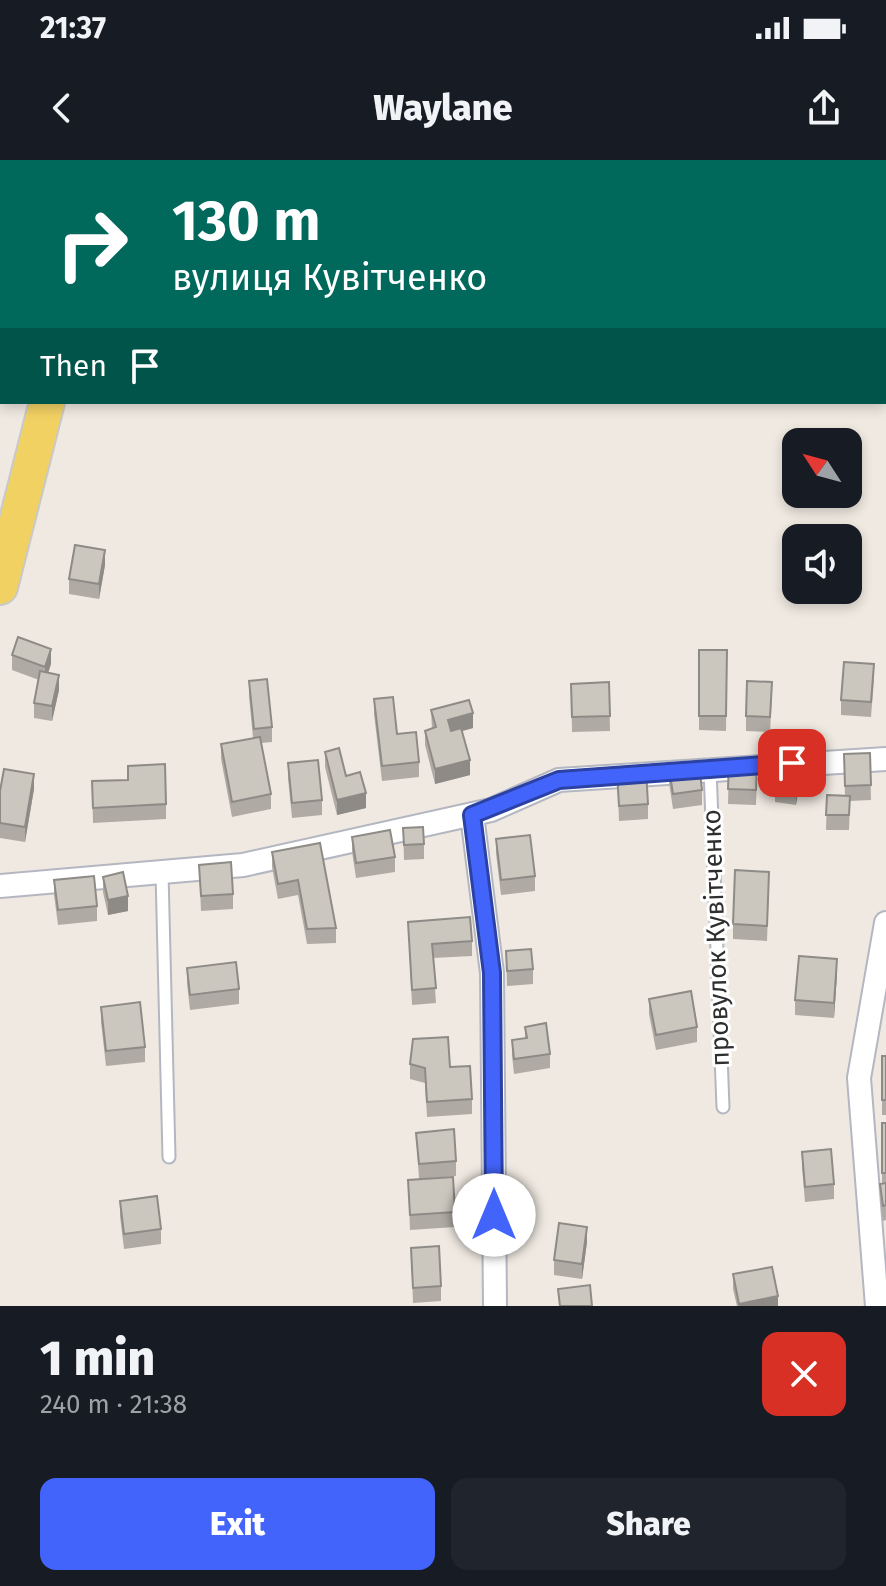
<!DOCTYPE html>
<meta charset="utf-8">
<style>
body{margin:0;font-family:"Fira Sans",sans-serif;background:#20242c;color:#f1f3f6;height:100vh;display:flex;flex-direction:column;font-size:30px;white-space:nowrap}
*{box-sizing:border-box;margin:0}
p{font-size:26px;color:#9ea1a6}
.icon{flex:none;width:44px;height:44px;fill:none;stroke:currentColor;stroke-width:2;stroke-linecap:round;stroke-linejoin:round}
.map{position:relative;height:1146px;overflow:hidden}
.details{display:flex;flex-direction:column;background:#171b24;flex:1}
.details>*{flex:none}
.banner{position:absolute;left:0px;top:0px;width:886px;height:244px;box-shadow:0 4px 12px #0003;background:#00695c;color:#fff;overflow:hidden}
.needle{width:52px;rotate:306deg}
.buttons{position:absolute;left:782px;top:268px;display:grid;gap:16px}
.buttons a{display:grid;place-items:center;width:80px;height:80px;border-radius:16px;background:#171b24;box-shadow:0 4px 12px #0003;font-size:40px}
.pin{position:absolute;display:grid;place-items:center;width:68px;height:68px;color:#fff;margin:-34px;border-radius:16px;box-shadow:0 4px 12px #0006}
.me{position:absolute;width:88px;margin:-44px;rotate:0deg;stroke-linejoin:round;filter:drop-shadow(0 0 6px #0008)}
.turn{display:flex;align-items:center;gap:28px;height:168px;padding:0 40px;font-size:36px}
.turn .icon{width:104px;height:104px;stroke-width:2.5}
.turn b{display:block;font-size:56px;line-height:68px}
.then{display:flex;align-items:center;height:76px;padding:0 40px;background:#0003;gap:16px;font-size:30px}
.round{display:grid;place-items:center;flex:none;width:84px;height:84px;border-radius:16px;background:#20242c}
.overview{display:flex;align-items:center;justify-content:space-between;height:136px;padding:0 40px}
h1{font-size:48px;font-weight:800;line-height:60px}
.primary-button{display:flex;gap:16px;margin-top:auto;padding:16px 40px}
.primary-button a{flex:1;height:92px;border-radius:16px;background:#4264fb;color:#fff;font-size:32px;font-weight:800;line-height:92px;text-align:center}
.primary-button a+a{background:#20242c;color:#f1f3f6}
.status{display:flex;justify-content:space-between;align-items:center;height:56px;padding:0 40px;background:#171b24;direction:ltr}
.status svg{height:22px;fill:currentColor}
header{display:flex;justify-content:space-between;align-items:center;height:104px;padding:0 40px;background:#171b24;font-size:36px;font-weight:800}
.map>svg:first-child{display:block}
</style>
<div class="status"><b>21:37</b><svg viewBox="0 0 49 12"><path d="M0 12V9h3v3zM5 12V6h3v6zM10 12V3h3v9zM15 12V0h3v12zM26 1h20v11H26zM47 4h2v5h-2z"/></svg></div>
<header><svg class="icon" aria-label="back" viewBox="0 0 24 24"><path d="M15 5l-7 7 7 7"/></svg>Waylane<svg class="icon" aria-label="share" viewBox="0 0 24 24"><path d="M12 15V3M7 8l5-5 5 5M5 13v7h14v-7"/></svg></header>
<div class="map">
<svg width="886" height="1146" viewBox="0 0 886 1146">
<rect width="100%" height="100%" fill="#efe9e1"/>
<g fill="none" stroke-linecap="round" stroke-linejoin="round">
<defs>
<path id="lane" d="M710,609L723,947
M162,713L169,997"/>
<path id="street" d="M472,655L492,813L495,1146
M0,726L243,705L491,650L559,620L886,599
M877,1146L859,918L886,763"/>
<path id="primary" d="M74,2L75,0
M101,2L102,0
M0,427L47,242"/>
</defs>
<!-- lane casing -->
<use href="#lane" stroke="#b4b7c1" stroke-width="15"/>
<!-- street casing -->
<use href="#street" stroke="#b4b7c1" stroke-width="26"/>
<!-- primary casing -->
<use href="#primary" stroke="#c9c9c9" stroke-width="38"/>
<!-- lane -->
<use href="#lane" stroke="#fff" stroke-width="11"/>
<!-- street -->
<use href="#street" stroke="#fff" stroke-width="22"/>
<!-- primary -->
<use href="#primary" stroke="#f2d163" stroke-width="34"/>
</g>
<!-- wall -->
<path fill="#afaba4" d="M105,405L99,439L69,434V419Z
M699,490H727L726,571L699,570Z
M12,495L51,504L48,513L59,530L52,561L34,558V543L39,520L12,510Z
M874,519L871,557L841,555V540Z
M249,521L272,567V582L261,583L271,634V649L232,657L221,599V584L253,578L249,536Z
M609,522L610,571L572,572L571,524Z
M772,537L770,572L746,571V556Z
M374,539L397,574L419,602V617L382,621L374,554Z
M431,550L473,568L462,571L470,615L435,624L425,585V571L432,569Z
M325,592L346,616L366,648L337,655L325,607Z
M870,593L871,640L850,641L849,670H826L827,635L845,636L844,594Z
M729,600L757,617L756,645L728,644Z
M288,603L322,640V655L292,658L288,618Z
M669,608L702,630V645L673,649L669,623Z
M617,611L648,644V659L619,661Z
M801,613L796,645L775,642V627Z
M92,621L166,644V659L93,663Z
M34,629L25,682L0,678V631Z
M403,668L424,684V699L404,700Z
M352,677L395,697V712L356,718L352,692Z
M496,679L535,716V731L501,735L496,693Z
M320,683L336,768V783L307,784L298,735L278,739L272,707V692Z
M199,705L233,734V749L201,751Z
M103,717L128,751L108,755L103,732Z
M54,720L97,746V761L58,765L54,735Z
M769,727L767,781L733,779V764Z
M408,762L472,781V796L433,798L436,843L412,845Z
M506,791L533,809V824L507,826Z
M187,808L239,829V844L190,850L187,823Z
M837,814L834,858L795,855V840Z
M649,839L697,867V882L656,890L649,854Z
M101,847L145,887V902L106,906L101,862Z
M525,867L550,894V908L514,914L512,895V880L525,878Z
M882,896H886V955H882Z
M410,904L450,907L472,939V954L427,957L425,923L410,919Z
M882,963H886V1060L883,1061L880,1039V1024H882Z
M416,973L456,1001V1016L420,1019L455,1052V1067L410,1070L408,1020L419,1019Z
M802,992L834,1024V1039L805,1042L802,1007Z
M120,1041L161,1069V1084L124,1089L120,1056Z
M587,1082L582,1119L554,1115V1100Z
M411,1088L441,1126V1141L413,1143Z
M733,1114L778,1146H737L733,1129Z"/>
<!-- shaded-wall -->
<path fill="#8e8b86" d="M105,390V405L99,439V424Z
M51,489V504L45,522V507Z
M59,515V530L52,561V546Z
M473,553V568L448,575V560Z
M801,598V613L796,645V630Z
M470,600V615L435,624V609Z
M34,614V629L25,682V667Z
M366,633V648L337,655V640Z
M128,736V751L108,755V740Z
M837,799V814L834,858V843Z
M587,1067V1082L582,1119V1104Z
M778,1136V1146H739V1144Z"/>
<!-- building -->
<path fill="#cbc7bf" stroke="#8e8b86" stroke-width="2" d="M75,385L105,390L99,424L69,419Z
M18,477L51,489L45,507L12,495Z
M699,490H727L726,556H699Z
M844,502L874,504L871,542L841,540Z
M40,511L59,515L52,546L34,543Z
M267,519L272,567L254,569L249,521Z
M747,521L772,522L770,557L746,556Z
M609,522L610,556L572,557L571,524Z
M393,537L397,574L416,572L419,602L382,606L374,539Z
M469,540L473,553L448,560L451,571L461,568L470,600L435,609L425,571L436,567L431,550Z
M260,577L271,634L232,642L221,584Z
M339,588L346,616L360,612L366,633L337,640L325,592Z
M870,593L871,625L845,626L844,594Z
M780,595L801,598L796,630L775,627Z
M318,600L322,640L292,643L288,603Z
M729,600L757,602L756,630L728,629Z
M165,604L166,644L93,648L92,621L128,620V606Z
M699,604L702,630L673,634L669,608Z
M4,609L34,614L25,667L0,663V631Z
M646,609L648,644L619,646L617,611Z
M827,635L850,636L849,655H826Z
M423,667L424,684L404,685L403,668Z
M390,670L395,697L356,703L352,677Z
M530,675L535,716L501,720L496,679Z
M320,683L336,768L307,769L298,720L278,724L272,692Z
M231,702L233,734L201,736L199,705Z
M735,710L769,712L767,766L733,764Z
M123,712L128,736L108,740L103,717Z
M94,716L97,746L58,750L54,720Z
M470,757L472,781L432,784L436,828L412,830L408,762Z
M531,789L533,809L507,811L506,791Z
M799,796L837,799L834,843L795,840Z
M236,802L239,829L190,835L187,808Z
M691,831L697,867L656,875L649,839Z
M140,842L145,887L106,891L101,847Z
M546,863L550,894L514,899L512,880L527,878L525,867Z
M448,877L450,907L470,906L472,939L427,942L425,908L410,904L413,879Z
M882,896H886V940H882Z
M882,963H886V1013H882Z
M454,969L456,1001L419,1004L416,973Z
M831,989L834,1024L805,1027L802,992Z
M453,1017L455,1052L410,1055L408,1020Z
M886,1023V1045L883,1046L880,1024Z
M157,1036L161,1069L124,1074L120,1041Z
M559,1063L587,1067L582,1104L554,1100Z
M439,1086L441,1126L413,1128L411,1088Z
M772,1107L778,1136L739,1144L733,1114Z
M590,1125L592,1146H560L558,1129Z"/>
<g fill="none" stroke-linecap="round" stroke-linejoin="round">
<defs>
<path id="route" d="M494,1055L492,813L472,655L559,620L792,603"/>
</defs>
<!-- route casing -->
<use href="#route" stroke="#2b41a3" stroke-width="20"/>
<!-- route -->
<use href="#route" stroke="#4264fb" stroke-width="14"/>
</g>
<g text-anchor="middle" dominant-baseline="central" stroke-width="6" stroke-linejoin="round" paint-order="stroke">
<!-- street labels -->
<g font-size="26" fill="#2e2e2e" stroke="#fff">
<text transform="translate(716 778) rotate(-92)">провулок Кувітченко</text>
</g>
</g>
</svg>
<div class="buttons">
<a><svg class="needle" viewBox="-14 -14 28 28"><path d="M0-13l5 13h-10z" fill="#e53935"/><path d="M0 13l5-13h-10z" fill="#9ea1a6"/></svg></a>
<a><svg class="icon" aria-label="sound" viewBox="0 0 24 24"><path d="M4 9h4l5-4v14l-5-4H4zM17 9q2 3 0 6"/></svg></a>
</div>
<div class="pin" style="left:792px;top:603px;background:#d93025"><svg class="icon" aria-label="arrive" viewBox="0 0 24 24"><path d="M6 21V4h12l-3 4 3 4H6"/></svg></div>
<svg class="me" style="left:494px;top:1055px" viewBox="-20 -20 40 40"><circle r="19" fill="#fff"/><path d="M0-13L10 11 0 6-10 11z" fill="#4264fb"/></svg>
<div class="banner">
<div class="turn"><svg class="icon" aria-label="right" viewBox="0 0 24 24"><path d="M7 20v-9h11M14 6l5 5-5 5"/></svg><div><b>130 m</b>вулиця Кувітченко</div></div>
<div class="then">Then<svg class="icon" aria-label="arrive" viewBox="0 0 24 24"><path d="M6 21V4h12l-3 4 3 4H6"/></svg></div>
</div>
</div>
<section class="details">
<div class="overview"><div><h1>1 min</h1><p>240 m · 21:38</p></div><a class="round" style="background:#d93025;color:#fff"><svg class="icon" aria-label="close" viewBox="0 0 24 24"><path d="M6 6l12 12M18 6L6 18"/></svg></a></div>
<div class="primary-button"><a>Exit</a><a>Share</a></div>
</section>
